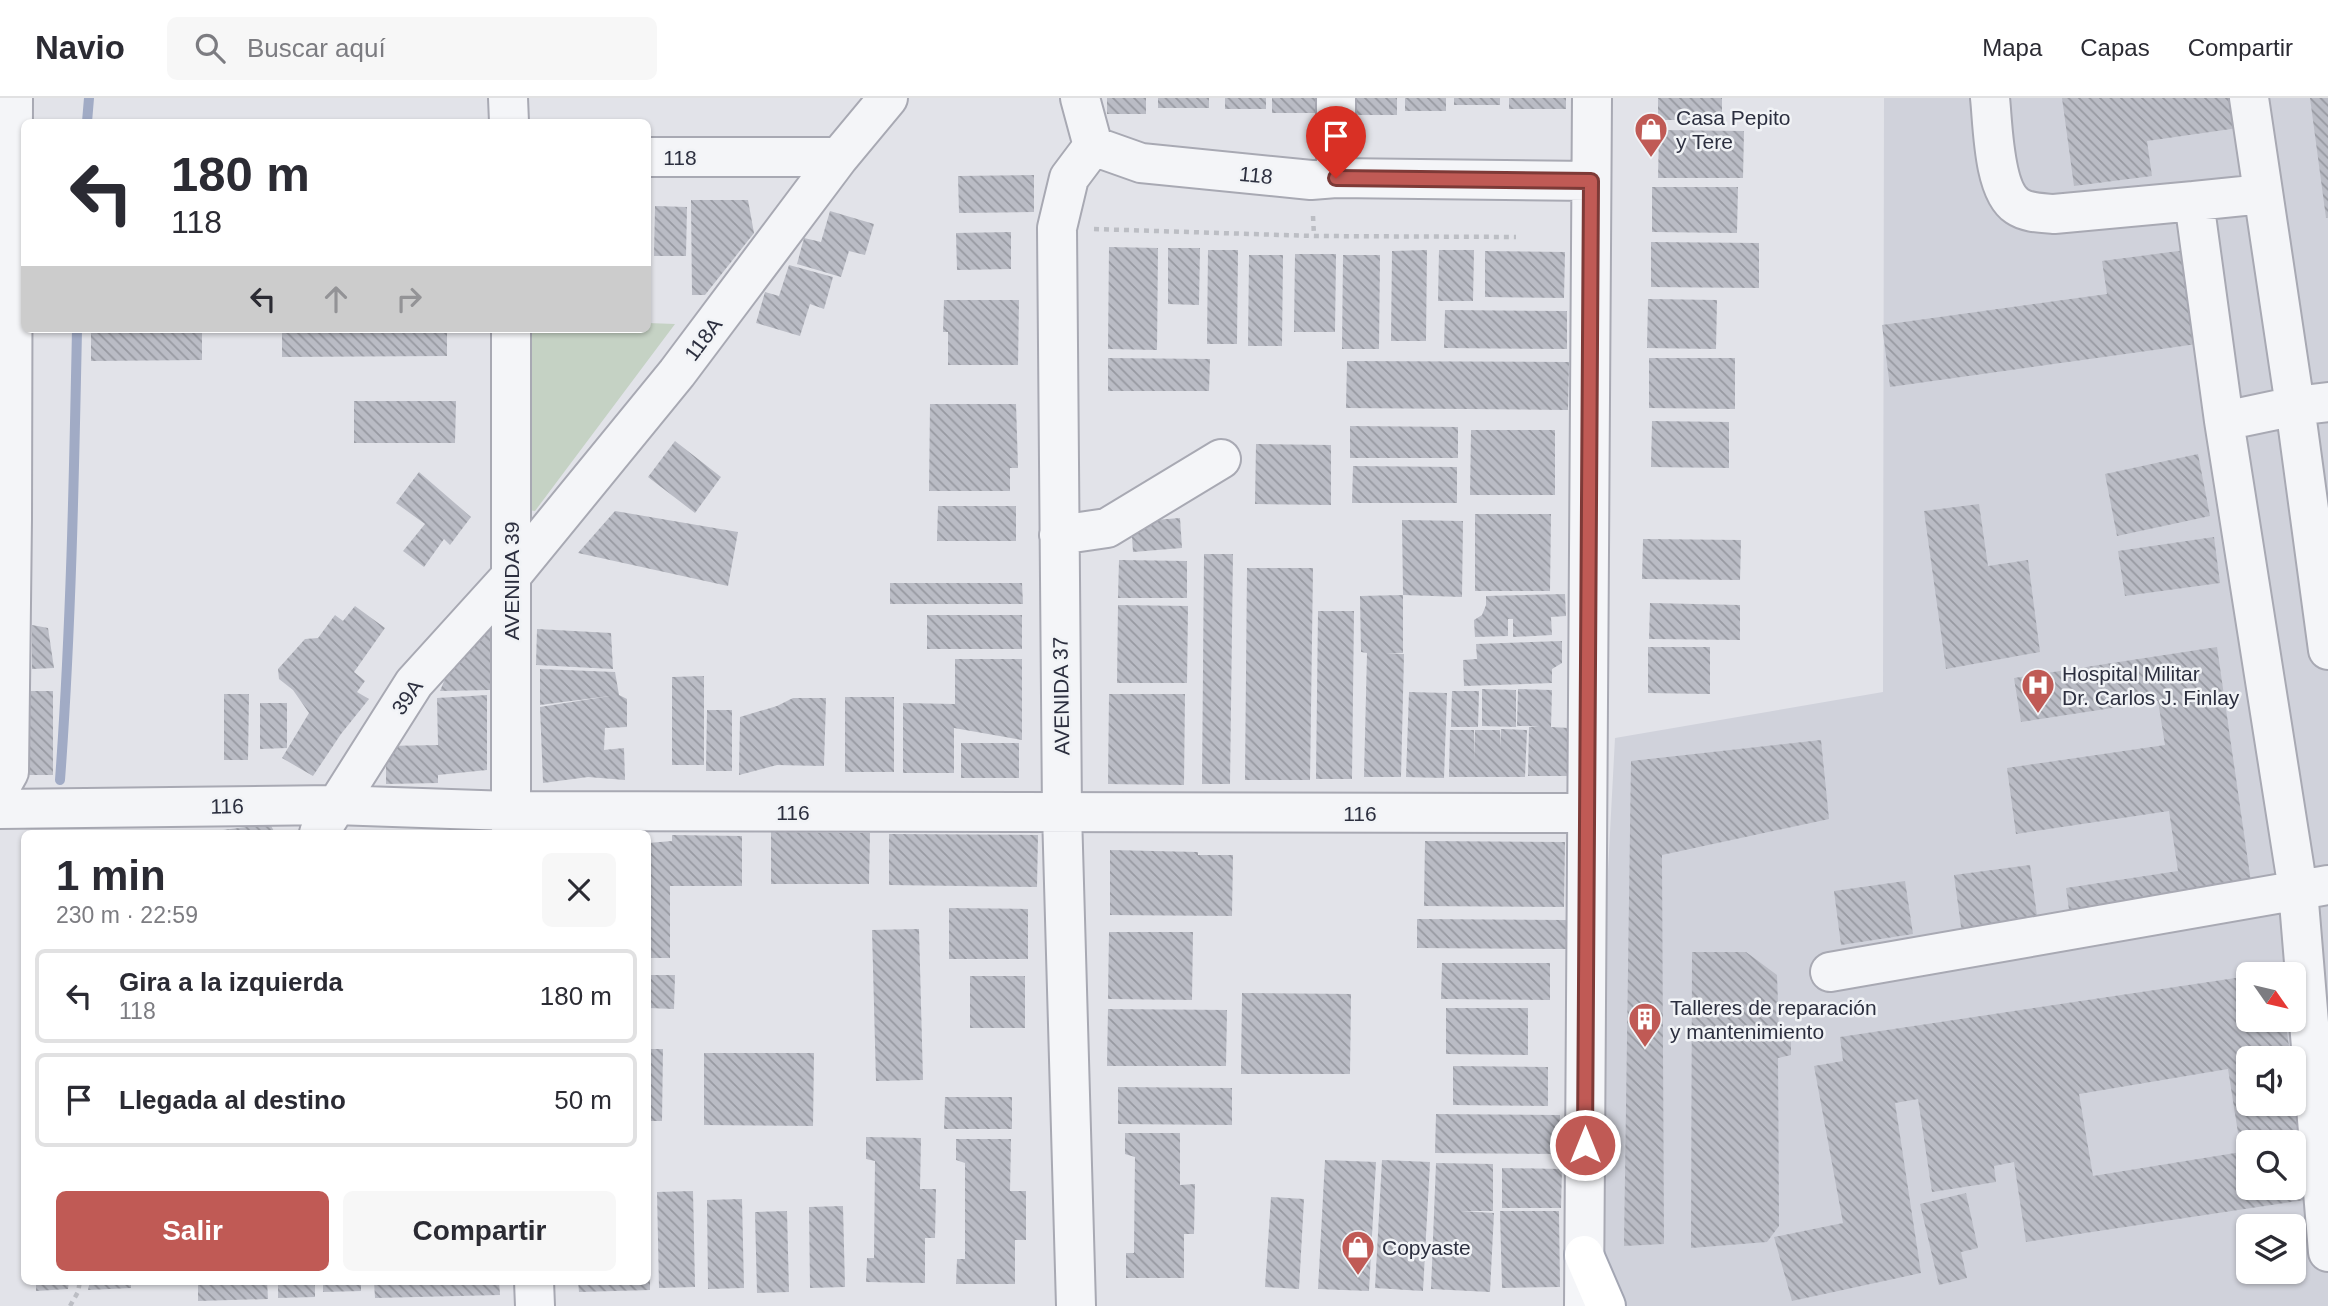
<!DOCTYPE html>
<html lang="es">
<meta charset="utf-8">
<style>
body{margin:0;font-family:Arial,sans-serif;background:#f7f7f7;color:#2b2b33;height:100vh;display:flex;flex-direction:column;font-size:26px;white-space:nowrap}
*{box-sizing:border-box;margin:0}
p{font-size:23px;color:#7c7c81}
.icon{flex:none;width:38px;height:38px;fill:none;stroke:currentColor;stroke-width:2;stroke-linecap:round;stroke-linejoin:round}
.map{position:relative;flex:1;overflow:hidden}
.side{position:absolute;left:21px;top:732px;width:630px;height:455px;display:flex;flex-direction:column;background:#fff;border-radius:10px;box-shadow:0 2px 5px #0004}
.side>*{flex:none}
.banner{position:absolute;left:21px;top:21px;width:630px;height:214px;border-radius:10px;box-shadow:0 2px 5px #0004;background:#fff;color:#2b2b33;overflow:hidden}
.needle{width:46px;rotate:124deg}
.tools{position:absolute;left:2236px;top:864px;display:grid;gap:14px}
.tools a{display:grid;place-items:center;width:70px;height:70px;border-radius:10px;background:#fff;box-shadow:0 2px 5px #0004;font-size:35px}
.pin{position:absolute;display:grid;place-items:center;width:60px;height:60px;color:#fff;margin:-72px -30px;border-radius:50% 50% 50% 0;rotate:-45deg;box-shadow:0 0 7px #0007}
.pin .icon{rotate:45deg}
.me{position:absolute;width:77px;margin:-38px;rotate:0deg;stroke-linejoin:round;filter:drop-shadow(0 0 5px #0008)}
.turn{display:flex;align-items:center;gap:24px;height:147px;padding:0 35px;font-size:32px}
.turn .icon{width:91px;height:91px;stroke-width:2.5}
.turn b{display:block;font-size:49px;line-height:60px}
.lanes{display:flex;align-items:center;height:66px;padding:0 35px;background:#0003;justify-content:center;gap:35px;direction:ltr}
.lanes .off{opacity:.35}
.round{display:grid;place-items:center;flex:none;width:74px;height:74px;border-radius:10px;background:#f7f7f7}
.overview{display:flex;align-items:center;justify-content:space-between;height:119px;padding:0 35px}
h1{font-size:42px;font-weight:800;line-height:52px}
.cta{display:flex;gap:14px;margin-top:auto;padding:14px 35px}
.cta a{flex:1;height:80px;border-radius:10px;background:#c05a55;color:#fff;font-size:28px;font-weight:800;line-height:80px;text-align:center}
.cta a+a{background:#f7f7f7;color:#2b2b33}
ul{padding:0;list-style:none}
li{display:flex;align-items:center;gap:21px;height:94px;margin:0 14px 10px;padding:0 21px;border:4px solid #e1e1e2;border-radius:10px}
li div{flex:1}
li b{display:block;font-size:26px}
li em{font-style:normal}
header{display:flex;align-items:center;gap:42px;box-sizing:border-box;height:98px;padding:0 35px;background:#fff;border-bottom:2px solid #e1e1e2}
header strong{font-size:33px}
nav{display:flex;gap:38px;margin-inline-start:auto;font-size:24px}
.search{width:490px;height:63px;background:#f7f7f7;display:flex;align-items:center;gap:18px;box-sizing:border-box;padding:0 24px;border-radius:10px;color:#7c7c81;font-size:26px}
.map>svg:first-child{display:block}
</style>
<header>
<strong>Navio</strong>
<div class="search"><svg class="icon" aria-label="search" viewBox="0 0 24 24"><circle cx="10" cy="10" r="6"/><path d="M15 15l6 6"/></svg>Buscar aquí</div>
<nav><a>Mapa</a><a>Capas</a><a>Compartir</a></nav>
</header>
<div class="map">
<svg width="2328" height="1208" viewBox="0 0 2328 1208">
<defs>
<pattern id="building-back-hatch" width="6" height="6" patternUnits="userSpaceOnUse" patternTransform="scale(1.75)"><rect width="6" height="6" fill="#babcc5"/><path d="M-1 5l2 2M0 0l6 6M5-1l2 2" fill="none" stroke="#9799a1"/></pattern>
</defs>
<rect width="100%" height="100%" fill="#e2e3e9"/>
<!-- built -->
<path fill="#d0d2db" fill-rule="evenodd" d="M1884,0H2328V1208H1585L1615,640L1883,594ZM2249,877H2294V922H2249ZM2249,961H2294V1006H2249ZM2249,1045H2294V1090H2249ZM2249,1129H2294V1174H2249Z"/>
<!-- green -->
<path fill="#c5d2c4" d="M648,225L675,226L535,413L522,411V231H648Z"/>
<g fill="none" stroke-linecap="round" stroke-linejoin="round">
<!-- stream -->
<path stroke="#a1abc5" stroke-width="10" d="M87,24L89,0
M60,682C71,532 74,381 77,231"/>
</g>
<!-- building -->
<path fill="url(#building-back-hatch)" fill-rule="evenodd" d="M1107,0H1146V16H1107Z
M1158,0H1209V10H1158Z
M1225,0H1266V11H1225Z
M1272,0H1315V15H1272Z
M1350,0H1397V17H1350Z
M1405,0H1446V13H1405Z
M1454,0H1500V7H1454Z
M1509,0H1566V11H1509Z
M1658,0H1722V22H1658Z
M2062,0H2234L2238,30L2147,43L2152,78L2074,88Z
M2310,0H2328V120H2326Z
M1659,32L1744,33L1743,80H1658Z
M1034,77V114L959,115L958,78Z
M1652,89H1738L1737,135L1652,134Z
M691,102H748L754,135L705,197H692Z
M655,108L687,109L686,158H654Z
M830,113L874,126L865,157L849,153L841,179L797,166L804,140L821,144Z
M1011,134V171L957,172L956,135Z
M1651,144L1759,145V190L1651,189Z
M1109,149L1158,150L1157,252L1108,251Z
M1168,150H1200L1199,207L1168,206Z
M1208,152H1238L1237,246H1207Z
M1427,152L1426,243H1391L1392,153Z
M1439,152H1474L1473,203H1438Z
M2186,152L2197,246L1890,289L1882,227L2107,196L2102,163Z
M1485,153L1565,154L1564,200L1485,199Z
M1295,156H1336L1335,234H1294Z
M1249,157H1283L1282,248H1248Z
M1343,157H1380L1379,251H1342Z
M789,167L833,179L824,211L810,206L800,238L756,225L765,194L779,198Z
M1648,201L1717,202L1716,251L1647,250Z
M944,202H1019L1018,267H948V234H943Z
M1445,212L1567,213V251L1444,250Z
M91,231H202V262L91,263Z
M282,231H447V258L282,259Z
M1108,260L1210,261L1209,293H1108Z
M1649,260H1735V311L1649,310Z
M1347,263L1569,264L1568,312L1346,310Z
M354,303H456L455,345H354Z
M930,306H1016L1018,370H1010V393H929Z
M1652,323L1729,324V370L1651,369Z
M1350,328L1458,329V360H1350Z
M1471,332H1555V397H1470Z
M675,343L721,379L695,415L648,379Z
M1256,346L1331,347V407L1255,406Z
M2198,356L2210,418L2117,438L2105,376Z
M1353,368L1457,369V405H1352Z
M419,374L471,419L450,447L444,441L424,469L403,453L425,426L396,405Z
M1979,406L1988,468L2028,462L2040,554L1946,571L1924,413Z
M938,408H1016V443H937Z
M615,413L738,434L728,488L578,455Z
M1475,416H1551L1550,493H1475Z
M1180,420L1182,450L1133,454L1131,424Z
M1402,422L1463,423L1462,499L1403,497Z
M2214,439L2220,485L2125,498L2118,453Z
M1643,441L1741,442L1740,482L1642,481Z
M1204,456H1233L1230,686H1202Z
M1119,462L1187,463V500H1118Z
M1247,470H1313L1310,682H1245Z
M890,485H1022L1023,506H890Z
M1565,496L1566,518L1551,519L1552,537L1513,539V521H1508V538L1475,539L1474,522L1482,517L1486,507V498Z
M1403,497V555L1386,556H1404L1401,679H1364L1367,555L1361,554L1360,498Z
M1650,505L1740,507V542L1649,541Z
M1118,507L1188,508L1187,585H1117Z
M355,508L385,530L354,574L365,583L357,594L369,601L341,636L313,678L282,660L309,615L293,592L279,581L278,571L305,541L318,540L335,517L343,523Z
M494,513L501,526L490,592L440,593L456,554Z
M1318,513H1354L1352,681H1316Z
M927,517H1022V551H927Z
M32,527L48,530L54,570L32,571Z
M537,531L611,535L613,571L536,567Z
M1562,543V565L1552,571V585L1464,588L1463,562L1477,561L1476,546Z
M1648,549H1710V596L1648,595Z
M2217,549L2252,791L2070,819L2066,790L2178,773L2169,713L2016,736L2007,670L2165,647L2158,603L2021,624L2014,580Z
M955,561H1022V642L954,630V675H903V605L955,606Z
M540,571L615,574L619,597L627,601V629L605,630L604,652L624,650L625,682L588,679L543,685L540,609L610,598L540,607Z
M704,578V667H672V579Z
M1482,591L1516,592V629L1482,628Z
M1518,591L1552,592L1551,629L1569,630L1568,678H1528L1529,629L1539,628H1517Z
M21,593H53V677H21Z
M1452,593H1479L1478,629H1451Z
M1409,594L1447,595L1444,680L1406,679Z
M224,596H249L248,662H224Z
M1109,596H1185L1184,687L1108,686Z
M487,597V672L438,677V685L386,686V648L438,647L437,600Z
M845,599H894V674H845Z
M793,600H826L824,668L777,667L739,677L740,619L777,608Z
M260,605H287V650L260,651Z
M707,612H732V673H706Z
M1501,631L1527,632L1525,679H1449L1450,632H1474L1475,662V632H1500V649Z
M1821,642L1829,721L1662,757L1664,1146L1624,1148L1631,663Z
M961,645H1019V680H961Z
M270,726L275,735H216L215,733Z
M771,734L870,735L869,786H771Z
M889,736L1038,737L1037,789L889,787Z
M672,737L742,738V788H670V860H648V745L672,743Z
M1425,743L1565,744L1564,809L1424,808Z
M1110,752L1198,754V757H1233L1232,818L1110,817Z
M2030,767L2038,825L1962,836L1954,777Z
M1905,783L1913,836L1841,847L1834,793Z
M949,810L1028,811V861H949Z
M1417,821L1567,822V851L1417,850Z
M919,831L923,982L876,983L872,832Z
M1109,834H1193L1192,902L1108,901Z
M1692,854H1746L1777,877L1779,935L1791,938V957L1778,960L1779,1128L1767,1144L1691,1150Z
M1442,865H1550V902L1441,901Z
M648,877H675L674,911L648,910Z
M970,878H1025V930H970Z
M2249,878V922H2285L2291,961H2249V1006H2294L2296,994L2311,1101L2026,1144L2014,1064L1994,1068L1996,1084L1932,1094L1918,1001L1895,1005L1921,1175L1792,1203L1774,1139L1843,1125L1814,968L1843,963L1840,939ZM2228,971L2241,1054L2093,1078L2079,996ZM2249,1045H2294V1090H2249Z
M1242,895L1351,896L1350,976H1241Z
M1446,910H1528V957L1446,956Z
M1108,911L1227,912L1226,968H1107Z
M648,951H663L662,1023H648Z
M704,955H814L813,1028L704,1027Z
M1453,968L1548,969V1008L1453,1007Z
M1118,989L1232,990V1027L1118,1026Z
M945,999H1012V1031H944Z
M1436,1016L1560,1017L1559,1056L1435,1055Z
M1125,1035H1180V1087L1195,1086L1194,1136H1184V1180H1126V1155H1134L1135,1059L1125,1056Z
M866,1039L921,1040L920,1091H936L935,1140H925V1185L866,1184L867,1160H874L875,1063L866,1061Z
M956,1041H1011L1010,1093H1026V1142H1015V1186H956L957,1161H965V1065L956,1062Z
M1325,1062L1376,1064L1369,1193L1318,1191Z
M1382,1062L1430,1064L1423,1193L1375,1190Z
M1436,1065L1493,1066V1113H1460L1494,1115L1490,1194L1431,1191Z
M1502,1070L1562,1071L1561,1110H1502Z
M693,1093L695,1189L659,1190L657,1094Z
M1966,1095L1978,1150L1961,1154L1967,1180L1939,1187L1920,1106Z
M1271,1099L1304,1101L1299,1191L1265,1189Z
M742,1101L744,1190L708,1191L707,1102Z
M843,1108L845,1189L810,1190L809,1109Z
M787,1113L789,1194L757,1195L755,1114Z
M1500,1113H1559L1560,1189L1502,1190Z
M648,1176H650V1192L579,1194L578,1183H648Z
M36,1183H69L68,1191L36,1193Z
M90,1183H131V1190L88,1192Z
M198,1183H267L268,1201L198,1203Z
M278,1183H315V1199L278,1200Z
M323,1183H361V1193L323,1194Z
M374,1183H499L500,1197L375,1200Z"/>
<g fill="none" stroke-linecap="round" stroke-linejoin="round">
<defs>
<path id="minor" d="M508,0L509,24
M1990,0C1993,27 1993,92 2017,108C2027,115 2042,115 2054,116L2194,103
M2249,0L2295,308L2328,552
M1093,48L1141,65L1311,82L1336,80L1591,83
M648,59H839
M1336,80V0
M2263,96L2194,103L2224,323L2298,792L2328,1154
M2224,323L2295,308L2328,304
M1059,437L1107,430L1221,361
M0,690L9,674L12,421L13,0
M0,711L335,707L509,713L1587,715
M319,735L414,585L512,477L677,275L839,59L888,0
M511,735V231
M1830,874L2328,787
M534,1183L535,1208
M1076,1208L1062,715L1057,130L1069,80L1093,48L1080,0
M1584,1208L1592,0"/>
<path id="major" d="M1584,1157L1606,1208"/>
</defs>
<!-- minor casing -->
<use href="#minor" stroke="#a8a9b3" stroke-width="42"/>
<!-- major casing -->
<use href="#major" stroke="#a3a6b3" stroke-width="42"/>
<!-- path -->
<path stroke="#bcbec4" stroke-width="4.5" stroke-dasharray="5 5" stroke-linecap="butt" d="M1313,118L1314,138
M1094,131L1314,138L1516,139
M70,1208L78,1194L80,1183"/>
<!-- minor -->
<use href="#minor" stroke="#f4f5f8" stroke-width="38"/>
<!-- major -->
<use href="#major" stroke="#fff" stroke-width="38"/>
</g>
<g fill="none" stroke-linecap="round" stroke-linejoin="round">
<defs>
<path id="route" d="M1336,80L1591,83L1585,1047"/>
</defs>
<!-- route casing -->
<use href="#route" stroke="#7d3a37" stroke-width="18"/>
<!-- route -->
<use href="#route" stroke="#c05a55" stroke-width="12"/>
</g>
<!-- icons -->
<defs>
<symbol id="shop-pin" viewBox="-11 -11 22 30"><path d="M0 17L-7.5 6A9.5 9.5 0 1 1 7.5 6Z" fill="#c05a55" stroke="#f1f3f6"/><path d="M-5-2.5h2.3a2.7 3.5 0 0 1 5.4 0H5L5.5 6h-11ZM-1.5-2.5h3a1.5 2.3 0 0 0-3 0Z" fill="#fff"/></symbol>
<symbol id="hospital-pin" viewBox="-11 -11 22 30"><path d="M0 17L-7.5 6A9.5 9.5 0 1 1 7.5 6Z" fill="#c05a55" stroke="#f1f3f6"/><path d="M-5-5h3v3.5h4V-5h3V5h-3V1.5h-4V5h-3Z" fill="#fff"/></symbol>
<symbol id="building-pin" viewBox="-11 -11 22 30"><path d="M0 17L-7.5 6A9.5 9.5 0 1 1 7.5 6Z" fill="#c05a55" stroke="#f1f3f6"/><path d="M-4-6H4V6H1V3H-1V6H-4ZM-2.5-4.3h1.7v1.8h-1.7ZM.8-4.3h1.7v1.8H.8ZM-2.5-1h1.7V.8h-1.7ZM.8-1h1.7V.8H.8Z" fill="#fff"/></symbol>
</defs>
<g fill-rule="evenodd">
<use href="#shop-pin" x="1632" y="12" width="38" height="52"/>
<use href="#hospital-pin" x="2019" y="568" width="38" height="52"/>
<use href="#building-pin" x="1626" y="902" width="38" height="52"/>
<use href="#shop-pin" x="1339" y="1130" width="38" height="52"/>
</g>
<g text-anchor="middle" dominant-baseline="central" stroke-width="5" stroke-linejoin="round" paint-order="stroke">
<!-- poi labels -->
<g font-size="21" fill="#2c2f3f" stroke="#f1f3f6" text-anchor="start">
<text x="1676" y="19">Casa Pepito<tspan x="1676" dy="24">y Tere</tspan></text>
<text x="2062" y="575">Hospital Militar<tspan x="2062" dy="24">Dr. Carlos J. Finlay</tspan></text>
<text x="1670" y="909">Talleres de reparación<tspan x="1670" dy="24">y mantenimiento</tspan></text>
<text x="1382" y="1149">Copyaste</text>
</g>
<!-- street labels -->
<g font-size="21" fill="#2c2f3f" stroke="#f1f3f6">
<text x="680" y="59">118</text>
<text transform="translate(1256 77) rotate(6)">118</text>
<text transform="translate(703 241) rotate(-53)">118A</text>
<text transform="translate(511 483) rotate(-90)">AVENIDA 39</text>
<text transform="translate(1061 598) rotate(-91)">AVENIDA 37</text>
<text transform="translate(407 599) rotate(-55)">39A</text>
<text transform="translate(227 708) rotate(-1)">116</text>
<text x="793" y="714">116</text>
<text x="1360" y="715">116</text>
</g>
</g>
</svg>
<div class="tools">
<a><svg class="needle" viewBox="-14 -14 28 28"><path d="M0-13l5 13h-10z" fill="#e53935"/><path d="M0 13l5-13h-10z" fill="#7c7c81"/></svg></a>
<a><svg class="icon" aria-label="sound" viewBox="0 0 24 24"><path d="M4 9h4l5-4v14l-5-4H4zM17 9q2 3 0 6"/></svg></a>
<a><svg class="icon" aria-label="search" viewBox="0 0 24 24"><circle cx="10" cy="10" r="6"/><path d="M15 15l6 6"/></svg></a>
<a><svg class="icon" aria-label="layers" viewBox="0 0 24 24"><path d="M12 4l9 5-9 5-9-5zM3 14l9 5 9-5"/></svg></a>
</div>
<div class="pin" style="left:1336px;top:80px;background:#d93025"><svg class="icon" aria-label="arrive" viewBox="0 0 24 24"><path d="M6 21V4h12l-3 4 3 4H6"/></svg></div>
<svg class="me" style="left:1585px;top:1047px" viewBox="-20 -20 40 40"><circle r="17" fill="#c05a55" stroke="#fff" stroke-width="3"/><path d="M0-11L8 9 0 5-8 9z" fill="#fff"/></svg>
<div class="banner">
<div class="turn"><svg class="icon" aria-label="left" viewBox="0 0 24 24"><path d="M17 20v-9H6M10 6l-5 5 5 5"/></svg><div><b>180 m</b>118</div></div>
<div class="lanes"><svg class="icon" aria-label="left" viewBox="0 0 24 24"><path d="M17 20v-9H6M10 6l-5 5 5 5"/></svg><svg class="icon off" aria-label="ahead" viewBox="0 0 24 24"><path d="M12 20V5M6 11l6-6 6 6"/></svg><svg class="icon off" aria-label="right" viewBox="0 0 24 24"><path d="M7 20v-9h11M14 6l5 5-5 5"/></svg></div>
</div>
<section class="side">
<div class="overview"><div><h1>1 min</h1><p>230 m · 22:59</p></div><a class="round"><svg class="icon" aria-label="close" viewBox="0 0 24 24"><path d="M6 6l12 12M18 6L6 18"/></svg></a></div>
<ul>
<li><svg class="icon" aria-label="left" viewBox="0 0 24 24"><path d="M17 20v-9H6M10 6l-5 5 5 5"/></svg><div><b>Gira a la izquierda</b><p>118</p></div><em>180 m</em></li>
<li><svg class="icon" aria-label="arrive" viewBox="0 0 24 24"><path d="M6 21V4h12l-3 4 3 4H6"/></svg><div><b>Llegada al destino</b></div><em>50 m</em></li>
</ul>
<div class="cta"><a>Salir</a><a>Compartir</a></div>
</section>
</div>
